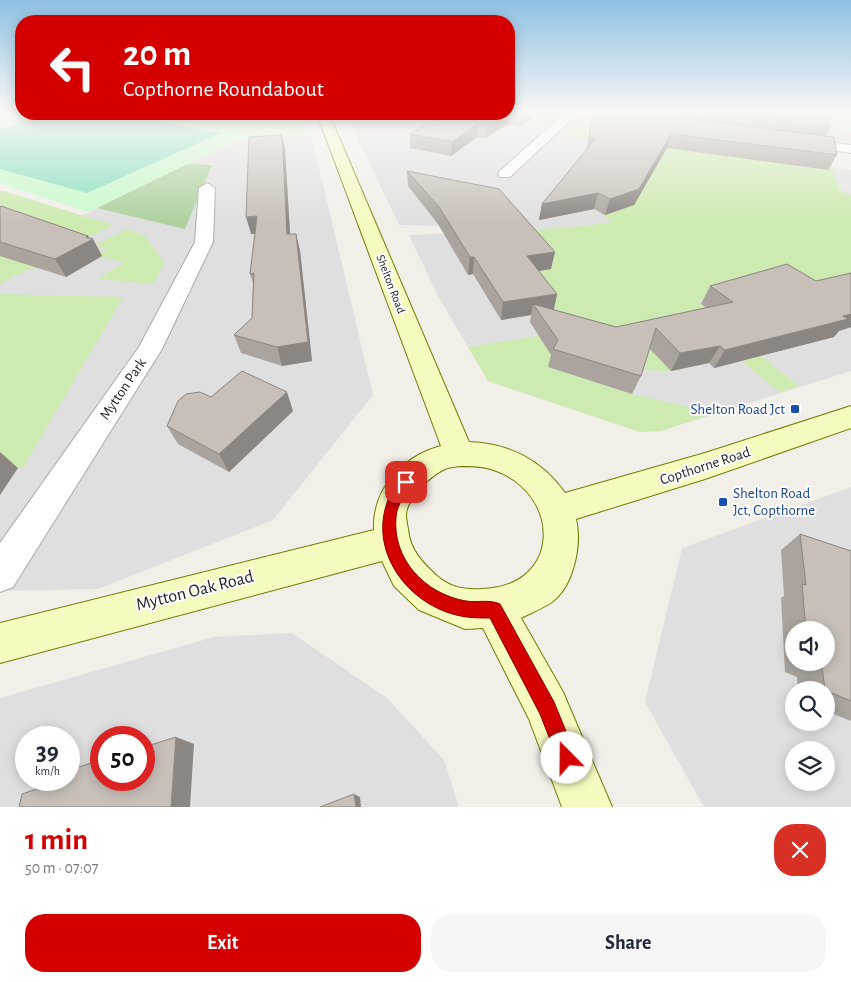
<!DOCTYPE html>
<meta charset="utf-8">
<style>
body{margin:0;font-family:"Alegreya Sans",sans-serif;background:#f6f6f7;color:#1f2937;height:100vh;display:flex;flex-direction:column;font-size:19px;white-space:nowrap}
*{box-sizing:border-box;margin:0}
p{font-size:16px;color:#747a83}
.icon{flex:none;width:28px;height:28px;fill:none;stroke:currentColor;stroke-width:2;stroke-linecap:round;stroke-linejoin:round}
.map{position:relative;height:807px;overflow:hidden}
.drawer{display:flex;flex-direction:column;background:#fff;flex:1}
.drawer>*{flex:none}
.guide{position:absolute;left:15px;top:15px;width:500px;height:105px;border-radius:20px;box-shadow:0 2px 12px #0003;background:#d40000;color:#fff;overflow:hidden}
.controls{position:absolute;left:785px;top:621px;display:grid;gap:10px}
.controls a{display:grid;place-items:center;width:50px;height:50px;border-radius:50%;background:#fff;box-shadow:0 2px 12px #0003;font-size:25px}
.speed{position:absolute;left:15px;top:726px;display:flex;gap:10px;font-size:25px;font-weight:700;text-align:center}
.speed>*{display:grid;place-content:center;width:65px;height:65px;border-radius:50%;background:#fff;box-shadow:0 2px 12px #0003;line-height:1}
.speed small{font-size:12px;font-weight:400}
.speed .limit{border:8px solid #d22;background:#fff;color:#111}
.pin{position:absolute;display:grid;place-items:center;width:42px;height:42px;color:#fff;margin:-21px;border-radius:10px;box-shadow:0 2px 8px #0006}
.me{position:absolute;width:55px;margin:-28px;rotate:338deg;stroke-linejoin:round;filter:drop-shadow(0 0 4px #0008)}
.turn{display:flex;align-items:center;gap:18px;height:105px;padding:0 25px;font-size:22px}
.turn .icon{width:65px;height:65px;stroke-width:2.5}
.turn b{display:block;font-size:35px;line-height:42px}
.round{display:grid;place-items:center;flex:none;width:52px;height:52px;border-radius:20px;background:#f6f6f7}
.head{display:flex;align-items:center;justify-content:space-between;height:85px;padding:0 25px}
h1{font-size:30px;font-weight:600;line-height:38px;color:#d40000}
.action{display:flex;gap:10px;margin-top:auto;padding:10px 25px}
.action a{flex:1;height:58px;border-radius:20px;background:#d40000;color:#fff;font-size:20px;font-weight:600;line-height:58px;text-align:center}
.action a+a{background:#f6f6f7;color:#1f2937}
.map>svg:first-child{display:block}
</style>
<div class="map">
<svg width="851" height="807" viewBox="0 0 851 807">
<rect width="100%" height="100%" fill="#f2efe9"/>
<!-- residential -->
<path fill="#e0dfdf" fill-rule="evenodd" d="M509,111H764L851,132V143L613,112L826,152L840,190L851,195V371L661,431L640,432L488,381L438,296L409,235L454,233L451,226L399,225L346,114H509Z
M311,134L373,395L273,520L98,589L0,591V190L81,216L235,141Z
M851,487V807H704L645,702L682,548ZM794,630H826V662H794ZM794,690H826V722H794ZM794,750H826V782H794Z
M292,633L387,698L444,760L459,807H0V698L214,637ZM26,738H69V780H26ZM101,738H144V780H101Z"/>
<!-- grass -->
<path fill="#cdebb0" d="M603,120L605,141L565,134L577,122Z
M657,146L714,154L715,151L748,158L794,164V166L805,168L831,164L840,190L851,195V287L717,296L698,301L723,320L655,353L671,371L548,367L632,394L693,408L702,407L711,414L661,431L640,432L488,381L468,347L563,332L520,274L550,269L488,231L566,228L613,222L603,216Z
M0,190L113,225L79,242L37,268L24,271L0,284Z
M127,229L145,236L164,262L154,284L98,279L124,263L96,255L107,249L95,245Z
M0,294L123,297L23,468L0,469Z
M761,356L799,386L779,392L742,361Z"/>
<!-- forest -->
<path fill="#add19e" d="M187,164L212,165L185,229L97,208Z"/>
<!-- park -->
<path fill="#c8facc" d="M0,111H21V114H300L306,128L311,134L235,141L88,212L0,183Z
M764,111H851V132Z"/>
<!-- pitch -->
<path fill="#88e0be" d="M49,114H114L221,133L87,193L0,169V129Z"/>
<!-- parking -->
<path fill="#e2e2e2" d="M832,167L851,170V195L840,190Z"/>
<g fill="none" stroke-linecap="round" stroke-linejoin="round">
<defs>
<path id="minor" d="M567,111C582,111 626,109 636,119L630,123L576,115L510,177H500L498,174L500,171Z
M799,138L851,145V153L794,145L792,142Z
M207,183L215,188L213,242L162,349L13,587L0,592V543L139,347L195,242L199,188Z"/>
<path id="secondary" d="M317,114H329L469,442C509,443 543,461 565,493L705,453L851,406V428L705,479L576,519C582,544 574,586 552,602C543,608 531,613 521,618L563,692L612,807H562L529,719L483,628L465,629L419,610L394,586L382,561L0,663V623L374,530C372,489 403,456 441,446ZM460,466C471,466 483,466 494,470C562,494 562,586 483,589C465,590 451,588 437,576C422,562 410,550 408,529C407,524 406,519 406,514C408,497 430,476 445,469C449,467 455,467 460,466Z"/>
</defs>
<!-- minor casing -->
<use href="#minor" stroke="#a9a9a9" stroke-width="2"/>
<!-- secondary casing -->
<use href="#secondary" stroke="#707d05" stroke-width="2"/>
<!-- minor -->
<use href="#minor" fill="#fff" fill-rule="evenodd"/>
<!-- secondary -->
<use href="#secondary" fill="#f7fabf" fill-rule="evenodd"/>
</g>
<!-- wall -->
<path fill="#aba49e" fill-rule="evenodd" d="M509,111H539L532,118L519,126L508,124L486,138L477,137L451,156L410,148V134Z
M594,111H802V113L831,126L825,136L837,155L828,170L667,148L634,205L605,215L594,209L539,220L542,204L586,151Z
M282,135L285,149L290,234H296L300,251L312,361L282,366L241,353L234,335L252,318L253,283L250,274L255,234H251Z
M407,171L551,269L539,271L557,294L554,310L616,327L707,308L701,304L710,286L816,281L851,273V327L839,331L834,337L714,368L709,363L671,371L649,348L641,376L632,394L548,367L551,355L530,322L531,315L501,320L473,274L468,275L438,224L408,186Z
M0,207L88,236L89,238L93,239L102,256L66,277L0,256Z
M211,397L293,411L229,472L178,444L167,426Z
M800,534L851,551V721L826,711V690H798L797,677L785,672L781,598L784,596L781,550ZM794,630H826V662H794Z"/>
<!-- shaded-wall -->
<path fill="#8b8681" d="M509,111L508,124L486,138L487,125L505,114H509Z
M525,111H539L532,118L519,126L521,113Z
M478,123L477,137L451,156L452,142Z
M671,134L667,148L634,205L605,215L610,199Z
M282,135L285,149L291,252L287,234Z
M598,193L594,209L539,220L542,204Z
M257,216L262,233L251,234L246,217Z
M296,234L300,251L312,361L282,366L277,347Z
M88,236L90,240L93,239L102,256L66,277L55,259Z
M555,252L551,269L524,273L527,256Z
M470,257H474L473,274L468,275Z
M557,294L553,312L533,304L531,315L501,320L503,302Z
M851,314V327L839,331L834,337L714,368L725,350Z
M720,346L709,363L671,371L680,353Z
M287,392L293,411L229,472L219,454Z
M0,452L18,468L0,495Z
M176,737L194,744L190,807H171Z
M354,794L360,797L361,807H356Z"/>
<!-- building -->
<path fill="#c7bfb8" stroke="#8b8681" d="M509,111H525L521,113L509,112Z
M594,111H628L834,137L837,155L671,134L639,189L610,199L598,193L542,204L596,138L589,137Z
M708,111H802V113L829,116L831,126Z
M443,114H505L487,125L478,123L452,142L410,134Z
M282,135L287,234H296L308,342L277,347L234,335L252,318L254,273L250,274L257,216L246,217L249,137Z
M407,171L499,189L555,252L527,256L557,294L503,302L474,257H470L439,207Z
M1,206L88,236L86,237L93,239L55,259L0,242V207Z
M787,264L816,281L851,273V314L843,316L848,319L725,350L720,346L680,353L656,328L641,376L553,349L558,340L533,304L616,327L733,302L710,286Z
M242,371L287,392L219,454L167,426L178,401L186,394L200,392L211,397Z
M800,534L851,551V701L825,690L822,666L813,662H826V630H806L802,584L806,585Z
M176,737L171,807H19L22,794L55,783V780H69V770L101,760V780H144V747Z
M354,794L356,807H320Z"/>
<!-- sky -->
<linearGradient id="sky" x2="0" y2="1"><stop stop-color="#8fc0e4"/><stop offset="0.5" stop-color="#f9f8f5"/><stop offset="1" stop-color="#f9f8f5" stop-opacity="0"/></linearGradient>
<rect width="851" height="224" fill="url(#sky)"/>
<!-- route -->
<path fill="#d40000" stroke="#8a0000" d="M406,476L410,478L412,482C407,493 397,503 396,517C392,559 425,594 466,601C477,603 489,599 500,604L554,702L577,758L574,765L567,767L560,765L540,714L490,618C483,618 474,618 467,617C412,610 367,554 388,500C391,490 395,480 406,476Z"/>
<!-- markers -->
<g fill="#1a4fb4" stroke="#fff" stroke-width="2">
<rect x="790" y="404" width="10" height="10" rx="2.5"/>
<rect x="718" y="497" width="10" height="10" rx="2.5"/>
</g>
<g text-anchor="middle" dominant-baseline="central" stroke-width="4" stroke-linejoin="round" paint-order="stroke">
<!-- far-street labels -->
<g font-size="12" fill="#222" stroke="#fff">
<text transform="translate(391 284) rotate(69)">Shelton Road</text>
</g>
<!-- street labels -->
<g font-size="15" fill="#222" stroke="#fff">
<text transform="translate(123 389) rotate(-56)">Mytton Park</text>
<text transform="translate(705 466) rotate(-18)">Copthorne Road</text>
</g>
<!-- transit labels -->
<g font-size="15" fill="#164399" stroke="#fff" text-anchor="end">
<text x="785" y="409">Shelton Road Jct</text>
<text x="733" y="493" text-anchor="start">Shelton Road<tspan x="733" dy="17">Jct, Copthorne</tspan></text>
</g>
<!-- near-street labels -->
<g font-size="18" fill="#222" stroke="#fff">
<text transform="translate(195 591) rotate(-14)">Mytton Oak Road</text>
</g>
</g>
</svg>
<div class="controls">
<a><svg class="icon" aria-label="sound" viewBox="0 0 24 24"><path d="M4 9h4l5-4v14l-5-4H4zM17 9q2 3 0 6"/></svg></a>
<a><svg class="icon" aria-label="search" viewBox="0 0 24 24"><circle cx="10" cy="10" r="6"/><path d="M15 15l6 6"/></svg></a>
<a><svg class="icon" aria-label="layers" viewBox="0 0 24 24"><path d="M12 4l9 5-9 5-9-5zM3 14l9 5 9-5"/></svg></a>
</div>
<div class="speed"><div>39<small>km/h</small></div><div class="limit">50</div></div>
<div class="pin" style="left:406px;top:482px;background:#d93025"><svg class="icon" aria-label="arrive" viewBox="0 0 24 24"><path d="M6 21V4h12l-3 4 3 4H6"/></svg></div>
<svg class="me" style="left:567px;top:758px" viewBox="-20 -20 40 40"><circle r="19" fill="#fff"/><path d="M0-13L10 11 0 6-10 11z" fill="#d40000"/></svg>
<div class="guide">
<div class="turn"><svg class="icon" aria-label="left" viewBox="0 0 24 24"><path d="M17 20v-9H6M10 6l-5 5 5 5"/></svg><div><b>20 m</b>Copthorne Roundabout</div></div>
</div>
</div>
<section class="drawer">
<div class="head"><div><h1>1 min</h1><p>50 m · 07:07</p></div><a class="round" style="background:#d93025;color:#fff"><svg class="icon" aria-label="close" viewBox="0 0 24 24"><path d="M6 6l12 12M18 6L6 18"/></svg></a></div>
<div class="action"><a>Exit</a><a>Share</a></div>
</section>
